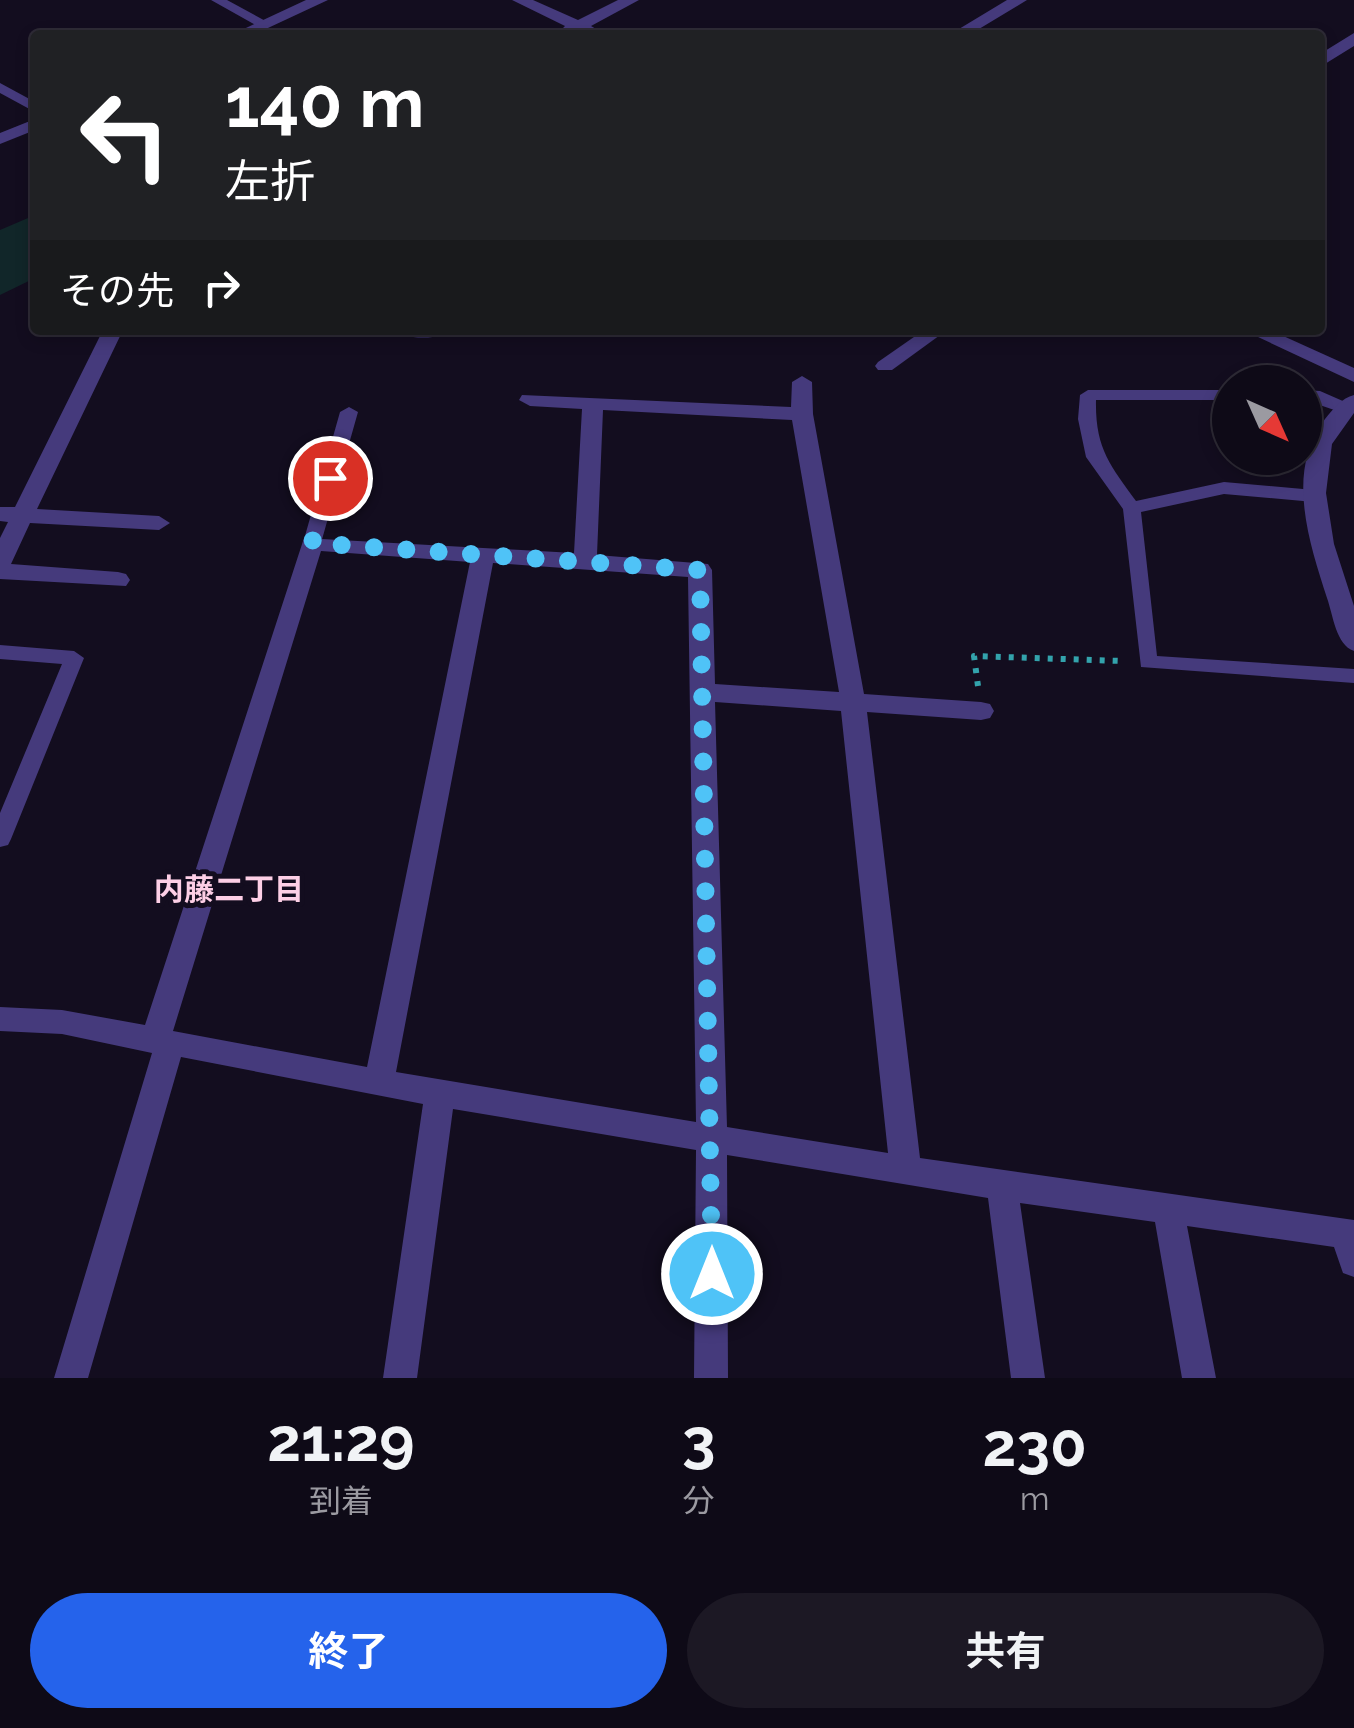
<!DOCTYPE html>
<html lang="ja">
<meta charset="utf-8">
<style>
body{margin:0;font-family:Raleway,"Noto Sans JP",sans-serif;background:#1c1824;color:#f1f3f6;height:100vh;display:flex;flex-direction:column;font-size:38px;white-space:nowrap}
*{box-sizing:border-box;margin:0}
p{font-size:32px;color:#9b9aa1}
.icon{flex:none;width:55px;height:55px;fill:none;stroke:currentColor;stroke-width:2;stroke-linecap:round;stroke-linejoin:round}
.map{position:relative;height:1378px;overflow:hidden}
.side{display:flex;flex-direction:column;background:#0e0a17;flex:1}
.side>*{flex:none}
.top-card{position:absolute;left:30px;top:30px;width:1295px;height:305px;border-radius:10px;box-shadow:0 5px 15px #0003,0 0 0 2px #2e2b36;background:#202124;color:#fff;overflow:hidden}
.needle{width:65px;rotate:135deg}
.tools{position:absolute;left:1212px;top:365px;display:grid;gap:20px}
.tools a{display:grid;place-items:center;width:110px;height:110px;border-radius:50%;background:#0e0a17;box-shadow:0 5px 15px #0003,0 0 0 2px #2e2b36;font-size:50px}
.pin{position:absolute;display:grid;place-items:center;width:85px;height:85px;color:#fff;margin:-42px;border:5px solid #fff;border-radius:50%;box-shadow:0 2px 10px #0007}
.me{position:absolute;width:110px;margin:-55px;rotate:0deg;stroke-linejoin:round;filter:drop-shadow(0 0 8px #0008)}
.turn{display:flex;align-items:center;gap:35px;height:210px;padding:0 30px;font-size:45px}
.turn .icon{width:130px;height:130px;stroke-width:2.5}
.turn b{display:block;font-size:70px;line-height:85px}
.then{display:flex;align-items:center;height:95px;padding:0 30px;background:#0003;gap:20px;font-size:38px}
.eta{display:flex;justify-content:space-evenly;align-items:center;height:170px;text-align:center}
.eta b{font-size:60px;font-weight:700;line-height:70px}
.primary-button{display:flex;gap:20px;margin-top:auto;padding:20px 30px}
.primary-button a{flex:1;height:115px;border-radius:60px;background:#2563eb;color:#fff;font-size:40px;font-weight:700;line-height:115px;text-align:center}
.primary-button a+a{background:#1c1824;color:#f1f3f6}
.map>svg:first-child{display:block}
</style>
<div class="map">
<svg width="1354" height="1378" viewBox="0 0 1354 1378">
<rect width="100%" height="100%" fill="#130d1f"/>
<!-- green -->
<path fill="#112629" d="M35,215V278L0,295V230Z"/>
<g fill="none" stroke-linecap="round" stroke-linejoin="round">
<!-- path -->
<path stroke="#33a3ac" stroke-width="6" stroke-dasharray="5 8" stroke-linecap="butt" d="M978,686L974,656L1122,661"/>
<!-- service -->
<path fill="#453a7c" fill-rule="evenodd" d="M211,0H227L271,24L259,27Z
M0,83L35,102V112L0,93Z
M1088,390H1230V400H1096C1095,448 1110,465 1136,501L1224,482L1314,490L1323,496L1314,502L1224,494L1141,512L1157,656L1354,669V683L1141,667L1123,509L1086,457L1078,419L1080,395Z
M1305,390L1320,391L1352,405L1354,410L1346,414L1305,400Z
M349,407L358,412L321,543L312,549L305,547L303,543L340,412Z
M0,645L74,651L84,658L11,839L8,845L0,847V813L62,664L0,659Z"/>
<!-- minor -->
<path fill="#453a7c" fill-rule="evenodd" d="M306,0H328L253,35H231Z
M512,0H533L578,20L618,0H639L591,26L606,35L562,34L560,31L565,26Z
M1007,0H1027L969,35H949Z
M1354,33V46L1320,67V54Z
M35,119V130L0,144V133Z
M103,330H123L37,509L159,516L170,523L159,530L30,523L11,564L118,572L126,574L130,580L126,586L0,579V538L8,522L0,521V507H15Z
M390,330H456C443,340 403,340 390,330Z
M924,330H947L892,370H878L875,366L878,362Z
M1243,330H1270L1354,368V382Z
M802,376L812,382L813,414L864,694L981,702L990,704L994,711L990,718L981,720L867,712L920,1158L1354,1220V1277L1343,1273L1334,1247L1187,1226L1216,1378H1182L1155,1222L1020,1203L1045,1378H1011L988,1198L727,1155L728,1378H694L696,1150L453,1109L417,1378H383L423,1104L181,1057L88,1378H54L152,1053L62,1034L0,1031V1007L62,1010L145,1025L304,538L574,553L582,409L530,406L519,400L522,395L791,407L792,382ZM603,410L792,420L839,692L715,684L712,570L708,564L597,555ZM321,551L470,562L367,1067L173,1031ZM493,563L688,577L696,1122L396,1072ZM715,702L841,711L888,1153L727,1127Z
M1354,395V413L1332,444L1326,493L1334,544L1354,606V651C1336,645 1333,615 1327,598C1309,542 1285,471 1325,419C1333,409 1342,398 1354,395Z"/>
</g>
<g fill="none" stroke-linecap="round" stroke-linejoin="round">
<!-- route -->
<path stroke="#4fc3f7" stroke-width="18" stroke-dasharray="0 32.4" d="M330,478L312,543L700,570L712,1274"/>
</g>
<g text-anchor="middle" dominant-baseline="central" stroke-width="10" stroke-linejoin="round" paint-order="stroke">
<!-- neighbourhood labels -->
<g font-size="30" font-weight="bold" fill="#fdcfe6" stroke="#130d1f">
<text x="229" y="889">内藤二丁目</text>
</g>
</g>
</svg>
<div class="tools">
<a><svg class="needle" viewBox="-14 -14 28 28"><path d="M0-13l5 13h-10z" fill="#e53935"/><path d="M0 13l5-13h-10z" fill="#9b9aa1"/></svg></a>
</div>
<div class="pin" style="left:330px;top:478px;background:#d93025"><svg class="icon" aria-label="arrive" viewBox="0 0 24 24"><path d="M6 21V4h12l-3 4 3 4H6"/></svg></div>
<svg class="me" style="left:712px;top:1274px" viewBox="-20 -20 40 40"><circle r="17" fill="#4fc3f7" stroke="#fff" stroke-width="3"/><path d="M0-11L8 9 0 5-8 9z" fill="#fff"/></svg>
<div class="top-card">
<div class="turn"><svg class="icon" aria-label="left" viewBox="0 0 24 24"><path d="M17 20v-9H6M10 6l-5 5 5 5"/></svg><div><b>140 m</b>左折</div></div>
<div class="then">その先<svg class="icon" aria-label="right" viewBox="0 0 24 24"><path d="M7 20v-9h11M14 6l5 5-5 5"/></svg></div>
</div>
</div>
<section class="side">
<div class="eta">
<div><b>21:29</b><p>到着</p></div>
<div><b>3</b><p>分</p></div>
<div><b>230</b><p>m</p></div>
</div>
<div class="primary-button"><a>終了</a><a>共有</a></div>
</section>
